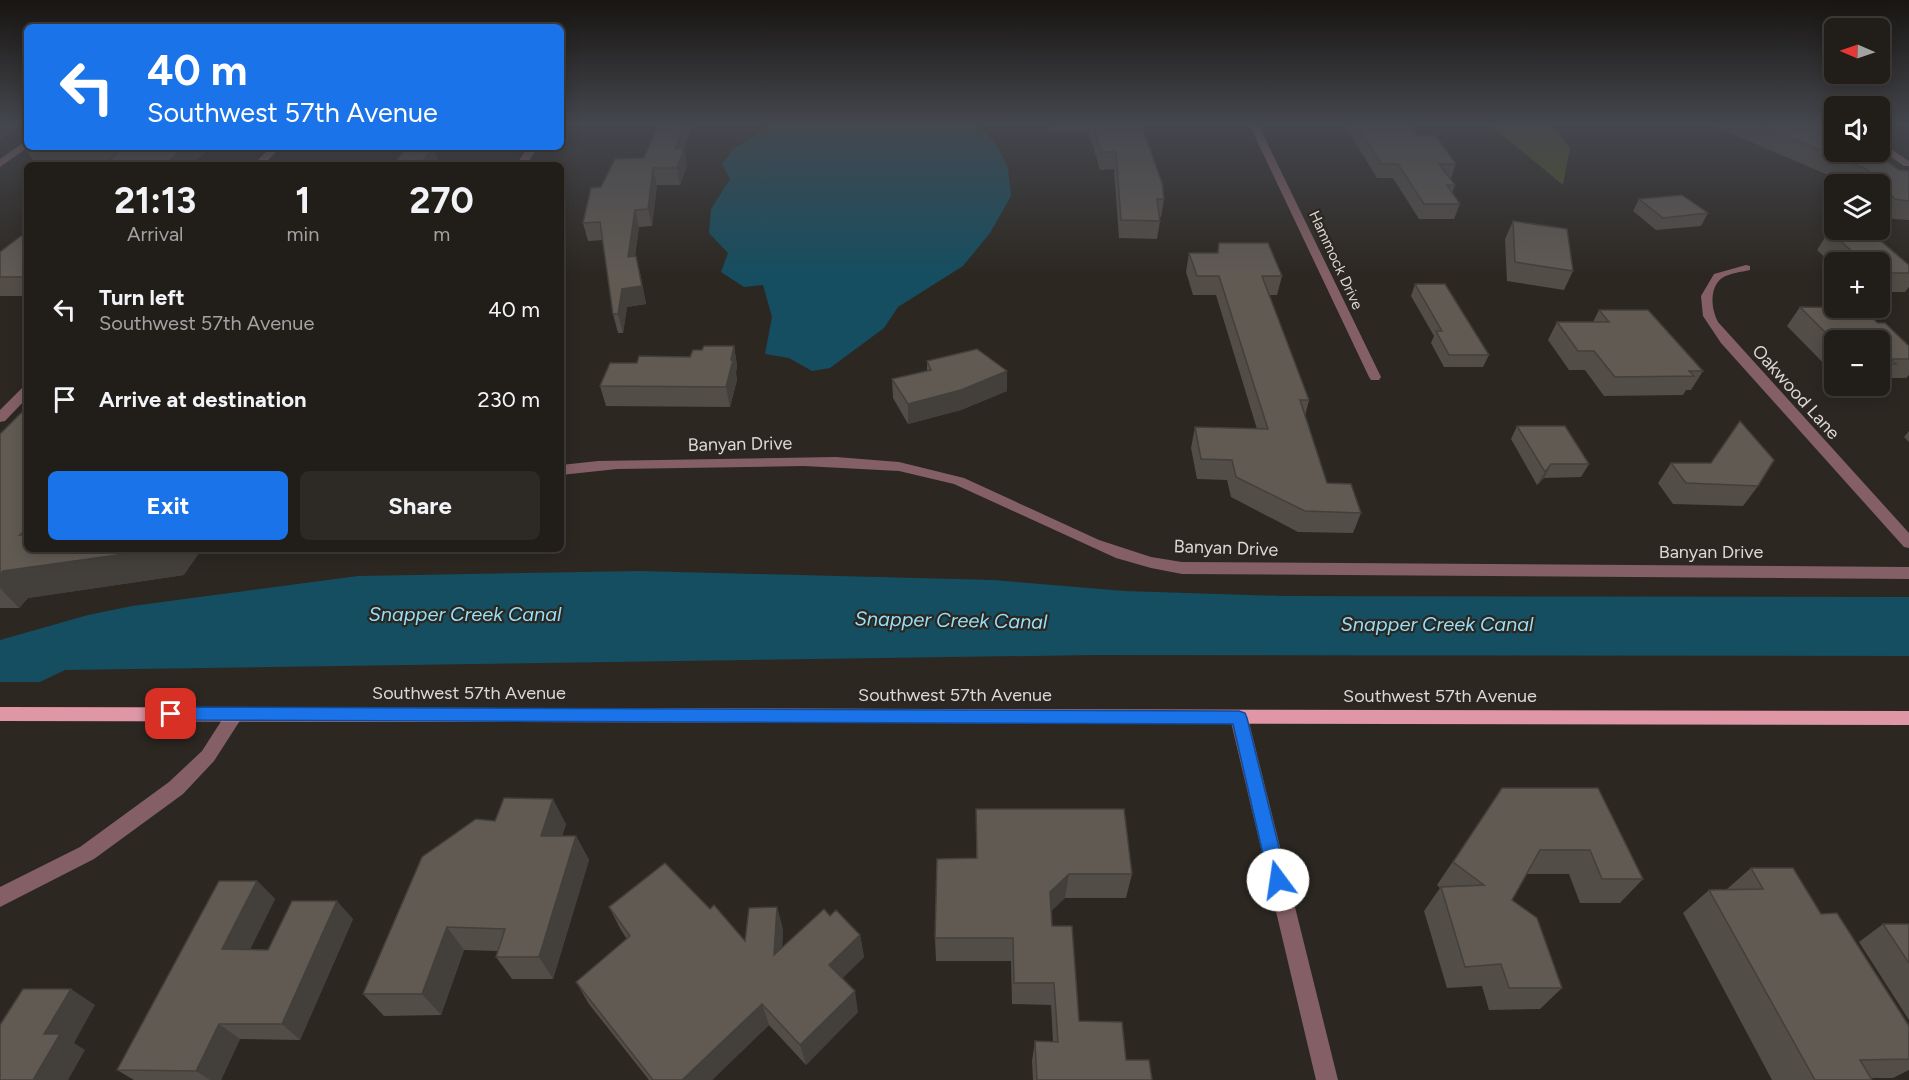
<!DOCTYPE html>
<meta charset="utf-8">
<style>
body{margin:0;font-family:Figtree,sans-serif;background:#2d2a26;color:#f1f3f6;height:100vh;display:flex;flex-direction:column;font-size:22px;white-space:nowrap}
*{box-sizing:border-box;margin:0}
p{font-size:20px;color:#a2a2a2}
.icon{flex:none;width:33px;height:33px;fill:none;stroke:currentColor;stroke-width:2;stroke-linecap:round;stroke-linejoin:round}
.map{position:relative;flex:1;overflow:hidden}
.panel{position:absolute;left:24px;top:162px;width:540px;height:390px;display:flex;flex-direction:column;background:#211d19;border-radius:9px;box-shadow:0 3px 15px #0003,0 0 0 2px #3e3b38}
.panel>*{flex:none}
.hud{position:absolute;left:24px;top:24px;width:540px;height:126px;border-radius:9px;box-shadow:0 3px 15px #0003,0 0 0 2px #3e3b38;background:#1a73e8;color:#fff;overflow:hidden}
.needle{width:39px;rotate:272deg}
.controls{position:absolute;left:1824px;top:18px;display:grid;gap:12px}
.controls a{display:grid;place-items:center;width:66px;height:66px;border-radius:9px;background:#211d19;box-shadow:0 3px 15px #0003,0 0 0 2px #3e3b38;font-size:30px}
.pin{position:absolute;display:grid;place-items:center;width:51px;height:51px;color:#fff;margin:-26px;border-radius:12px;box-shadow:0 3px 9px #0006}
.me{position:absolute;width:66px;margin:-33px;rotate:346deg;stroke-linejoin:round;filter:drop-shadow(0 0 4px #0008)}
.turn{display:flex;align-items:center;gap:21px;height:126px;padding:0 24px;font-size:27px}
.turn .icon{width:78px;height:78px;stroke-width:2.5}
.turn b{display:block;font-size:42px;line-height:51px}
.eta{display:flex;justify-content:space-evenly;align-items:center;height:102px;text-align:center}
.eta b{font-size:36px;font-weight:700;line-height:42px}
.action{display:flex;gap:12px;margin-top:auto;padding:12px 24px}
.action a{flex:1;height:69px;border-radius:9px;background:#1a73e8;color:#fff;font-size:24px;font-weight:700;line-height:69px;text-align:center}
.action a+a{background:#2d2a26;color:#f1f3f6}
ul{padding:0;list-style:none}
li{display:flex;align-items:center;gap:18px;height:90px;padding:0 24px}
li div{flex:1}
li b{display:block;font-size:22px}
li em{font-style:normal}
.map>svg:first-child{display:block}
</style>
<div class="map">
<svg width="1909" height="1080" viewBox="0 0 1909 1080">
<rect width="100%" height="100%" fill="#2c2721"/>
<!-- green -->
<path fill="#4e5424" d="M1489,124H1550L1570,148L1563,185Z"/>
<!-- water -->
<path fill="#154e60" d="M767,124H977L998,147L1008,168L1011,196L990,233L963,266L898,307L884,328L830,368L812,371L789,358L765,354L772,317L763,285L744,287L721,272L728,253L709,233L711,209L730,179L722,164L733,149L764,130Z
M640,571L993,580L1125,591L1282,596L1909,597V656L1094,655L65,670L0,701V640L88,615L132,606L358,576Z"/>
<!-- pier -->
<path fill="#2c2721" d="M0,682H48L0,704Z"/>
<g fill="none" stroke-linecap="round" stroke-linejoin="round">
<!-- minor -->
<path fill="#846066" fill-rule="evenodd" d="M1249,124H1258L1381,377L1379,380H1371L1369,377Z
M27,140L28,147L0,167V159Z
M1880,142L1909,161V166H1904L1880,149Z
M271,147H281L263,165H253Z
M528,147H538L526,165H516Z
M1746,265L1750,266V270C1741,272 1730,273 1722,278C1709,288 1711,309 1718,322L1909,533V548L1904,547L1721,343L1703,316L1701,296L1714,274Z
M27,387V398L5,421L0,422V410L22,388Z
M836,457L899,462L964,478L1099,540L1151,557L1182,562L1909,567V579L1182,574L1151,568L1116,558L954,484L899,471L804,466L617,469L561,475V465L598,461Z
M235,707L241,709L244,714L241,719L214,761L183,794L94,859L0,907V887L80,847L169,782L202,751L229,709Z
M1239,711L1245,713L1248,718L1338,1080H1316L1230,718L1233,713Z"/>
<!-- major -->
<path fill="#e097a5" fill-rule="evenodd" d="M0,707L1909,711V725L0,721Z"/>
</g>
<!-- wall -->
<path fill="#534d47" d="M1049,124H1141L1164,199L1161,217H1159L1160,221L1157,239L1119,238L1114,169L1100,170L1089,132H1049Z
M1344,124H1409L1417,135L1456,164L1451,178H1450L1455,185L1452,193L1460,204L1454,219H1419L1393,178H1377Z
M1709,124H1827L1899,170L1909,171V220L1882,218L1880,215V184H1849Z
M1900,124H1909V128Z
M211,147L191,165H36L27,151Z
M684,149L687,165L680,185H657L652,226L639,227L635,256H636L640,273L646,304L627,307L623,333H618L613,314L603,240L588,241L583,223L601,187L644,158Z
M1639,199L1708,213L1701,226L1656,230L1633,211Z
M1513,221L1573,271L1564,290L1507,281L1505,239Z
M1829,231L1909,265V287L1905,292H1880V262H1834V266L1817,250Z
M27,236V296H0V252Z
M1219,243L1282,276L1277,295H1269L1309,400L1305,416L1327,483L1361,513L1353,533L1298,532L1231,497L1227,480L1197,479L1191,448L1195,427L1257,429L1216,295H1193L1186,272L1189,253H1217Z
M1415,284L1489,355L1483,367H1444L1431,343L1434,336L1411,296Z
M1800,307L1878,323L1909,346V375L1906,378H1886L1881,384H1880V340H1834V374L1787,326Z
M1599,310L1703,371L1691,390H1686L1683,395L1604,396L1585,370H1569L1548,340L1557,322H1593Z
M734,346L737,366L736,373L737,380L730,407L606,406L600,386L637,363L690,357L702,350Z
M927,361L1007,371V391L961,410L908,424L893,398L892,379L927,371Z
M1517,426L1589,464L1581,477L1544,478L1537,485L1511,439Z
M1909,431V442L1904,437Z
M0,434L27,549L184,575L28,598L19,608H0Z
M1671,463L1758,486L1743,506L1673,504L1658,483Z
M1502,788L1643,879L1620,903H1580L1569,874H1527L1512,900L1562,988L1540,1009L1489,1010L1482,986L1447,988L1424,911L1440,888L1437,885Z
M976,809L1132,874L1126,898H1065L1051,911L1052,926L1079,1021L1152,1080H1033L1032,1061L1035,1041L1053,1042L1051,1005L1012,1004L1011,961H936L935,938L976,858Z
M495,821L566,824L562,836H576L589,860L553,979H512L496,957L498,951L464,950L441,1015L384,1016L363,994Z
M1751,868L1821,914L1909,1026V1070L1893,1078H1871L1872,1080H1772L1683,913L1709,890L1727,889Z
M257,881L275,899L250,949L268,950L353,919L300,1040L240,1039L221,1080H134L117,1070Z
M609,907L710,909L745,941L777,907L783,930L782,948L830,916L860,935L864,957L842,978L858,1012L806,1065L769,1025L712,1080H649L589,1004L576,982L627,939L621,930Z
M1883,924H1909V1020L1859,942Z"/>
<!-- shaded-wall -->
<path fill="#433f3a" d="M0,124H24L0,140Z
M685,124H694L684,149L687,165L680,185L677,168L675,149Z
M185,147H211L191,165H164Z
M433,147L438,158L433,165H420Z
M653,168L657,185L652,226L648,209Z
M635,210L639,227L632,275L628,257Z
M636,256L646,304L627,307L623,333L618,314L622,289Z
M734,346L737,366L736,373L737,380L730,407L726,387Z
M1007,371V391L961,410L908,424V404Z
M1551,464L1544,478L1537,485L1545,472Z
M27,528V543L20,535Z
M160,549H202L184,575L28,598L19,608L0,588V575L3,571Z
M553,799L566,824L554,860L541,836Z
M576,836L589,860L553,979L539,957Z
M1069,874L1065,898L1047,915L1050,892Z
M257,881L275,899L242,966L222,949Z
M337,901L353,919L300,1040L282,1024Z
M777,907L783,930L780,977L774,955Z
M447,927L464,950L441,1015L422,994Z
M860,935L864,957L834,987L829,965Z
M71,989L95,1005L74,1043L85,1050L68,1080H33L44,1034Z
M855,991L858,1012L806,1065L800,1045Z
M762,1004L769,1025L712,1080H682Z
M219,1024L240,1039L221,1080H210L196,1071Z"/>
<!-- building -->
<path fill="#605a53" stroke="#433f3a" stroke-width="1.5" d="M659,124H685L675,149L684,148L677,168H653L648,209L635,210L628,257L636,256L642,286L622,289L618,314H613L600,222L583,223L591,188L601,187L615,159L644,158Z
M1093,124H1141L1162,183L1164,199H1157L1160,221L1121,220L1116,152H1101Z
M1356,124H1409L1417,135H1435L1456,164H1439L1455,185H1447L1460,204H1424L1398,164H1381Z
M1758,124H1827L1832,128H1834V152H1873L1899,170L1909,171V201L1895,199L1866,169Z
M32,147H185L164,165H115L117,163H109L112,160H109L121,150L27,151Z
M407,147H433L420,165H393Z
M1682,195L1708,213L1663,218L1639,199Z
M1513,221L1567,229L1573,271L1515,262Z
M1829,231L1864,232L1870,236H1875L1909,265V273H1880V262H1864Z
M21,236H27V277H0V252Z
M1219,243H1268L1282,276H1262L1309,400H1300L1327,483L1351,484L1361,513L1305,511L1236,477L1232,460L1201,459L1195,427L1268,429L1219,276H1197L1189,253H1218Z
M1415,284H1445L1489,355H1449L1436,331H1442Z
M1800,307L1860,308L1878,323H1885L1909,346V359H1890L1896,364H1880V340L1834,341Z
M1599,310H1648L1703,371H1689L1694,376L1615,377L1594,351H1578L1557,322H1609Z
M704,346H734L731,360H733L726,387L600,386L610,363H637L639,356L690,357L693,350H702Z
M977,349L1007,371L961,390L908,404L892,379L931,370L927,361Z
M27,407V528L20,535L27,534V549H160L3,571L0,575V434Z
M1740,421L1774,460L1758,486L1686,483L1671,463H1711Z
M1517,426H1565L1589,464H1551L1545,472Z
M1502,788H1598L1643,879H1602L1590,850H1540L1512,900L1537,918L1562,988H1509L1501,964L1465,967L1441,887L1484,885L1453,862Z
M504,798L553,799L541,836H576L539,957H496L505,929L447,927L422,994H363L422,857L476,819L495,821Z
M976,809H1124L1132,874H1069L1050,892L1052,926H1072L1079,1021L1122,1022L1126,1060H1149L1152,1080H1037L1035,1041L1058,1042L1054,983H1014L1013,938H935L937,859L977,858Z
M665,863L710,909L714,905L745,941L749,908L777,907L774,955L824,909L830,916L836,910L860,935L829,965L855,991L800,1045L762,1004L682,1080H653L576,982L630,936L609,907Z
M1751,868H1793L1821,914L1837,913L1909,1026V1059L1860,1060L1872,1080H1815L1709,890L1763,889Z
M219,881H257L222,949L268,950L292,901H337L282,1024H219L196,1071L117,1070Z
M1883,924H1909V963Z
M23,989H71L44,1034H60L33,1080H0V1025Z"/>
<!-- sky -->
<linearGradient id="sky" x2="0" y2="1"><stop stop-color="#181512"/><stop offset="0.45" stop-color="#45474e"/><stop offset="1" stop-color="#45474e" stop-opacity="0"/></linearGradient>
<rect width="1909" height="275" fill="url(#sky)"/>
<!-- route -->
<path fill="#1a73e8" stroke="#114b97" stroke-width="1.5" d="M171,707L1239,711L1245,713L1247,718L1287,880L1285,886L1278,889L1272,886L1269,880L1233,724L171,720L166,718L163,714L166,709Z"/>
<g text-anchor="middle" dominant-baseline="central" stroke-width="4.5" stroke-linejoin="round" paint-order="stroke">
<!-- far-street labels -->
<g font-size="15" fill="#dcd8d4" stroke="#2c2721">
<text transform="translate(1336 260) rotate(65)">Hammock Drive</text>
</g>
<!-- street labels -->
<g font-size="18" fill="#dcd8d4" stroke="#2c2721">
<text transform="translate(1796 392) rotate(48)">Oakwood Lane</text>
<text transform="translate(740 444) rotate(-1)">Banyan Drive</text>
<text transform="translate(1226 548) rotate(2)">Banyan Drive</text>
<text x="1711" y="552">Banyan Drive</text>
<text x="469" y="693">Southwest 57th Avenue</text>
<text x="955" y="695">Southwest 57th Avenue</text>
<text x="1440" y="696">Southwest 57th Avenue</text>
</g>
<!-- water labels -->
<g font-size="20" font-style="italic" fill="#94dff9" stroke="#2c2721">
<text x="465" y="614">Snapper Creek Canal</text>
<text transform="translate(951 620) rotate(1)">Snapper Creek Canal</text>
<text x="1437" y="624">Snapper Creek Canal</text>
</g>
</g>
</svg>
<div class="controls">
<a><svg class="needle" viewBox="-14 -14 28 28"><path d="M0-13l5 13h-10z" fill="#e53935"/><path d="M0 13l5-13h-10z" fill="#a2a2a2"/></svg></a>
<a><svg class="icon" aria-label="sound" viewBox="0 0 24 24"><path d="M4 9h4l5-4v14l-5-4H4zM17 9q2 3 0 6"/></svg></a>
<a><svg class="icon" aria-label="layers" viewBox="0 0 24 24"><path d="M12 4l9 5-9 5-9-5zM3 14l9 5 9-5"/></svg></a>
<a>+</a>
<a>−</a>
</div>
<div class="pin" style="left:171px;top:714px;background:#d93025"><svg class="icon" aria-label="arrive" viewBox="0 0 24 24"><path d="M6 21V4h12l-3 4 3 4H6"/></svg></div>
<svg class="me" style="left:1278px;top:880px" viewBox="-20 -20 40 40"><circle r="19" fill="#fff"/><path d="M0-13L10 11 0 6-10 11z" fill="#1a73e8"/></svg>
<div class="hud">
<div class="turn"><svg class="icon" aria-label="left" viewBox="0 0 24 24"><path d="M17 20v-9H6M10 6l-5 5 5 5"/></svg><div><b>40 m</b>Southwest 57th Avenue</div></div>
</div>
<section class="panel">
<div class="eta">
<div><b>21:13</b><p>Arrival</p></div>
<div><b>1</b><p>min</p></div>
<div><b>270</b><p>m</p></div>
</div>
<ul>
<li><svg class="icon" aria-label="left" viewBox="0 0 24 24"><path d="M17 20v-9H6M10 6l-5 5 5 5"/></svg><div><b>Turn left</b><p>Southwest 57th Avenue</p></div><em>40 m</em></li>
<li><svg class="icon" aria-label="arrive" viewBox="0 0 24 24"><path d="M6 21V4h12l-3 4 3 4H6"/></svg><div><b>Arrive at destination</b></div><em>230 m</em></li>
</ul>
<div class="action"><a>Exit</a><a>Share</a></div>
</section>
</div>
